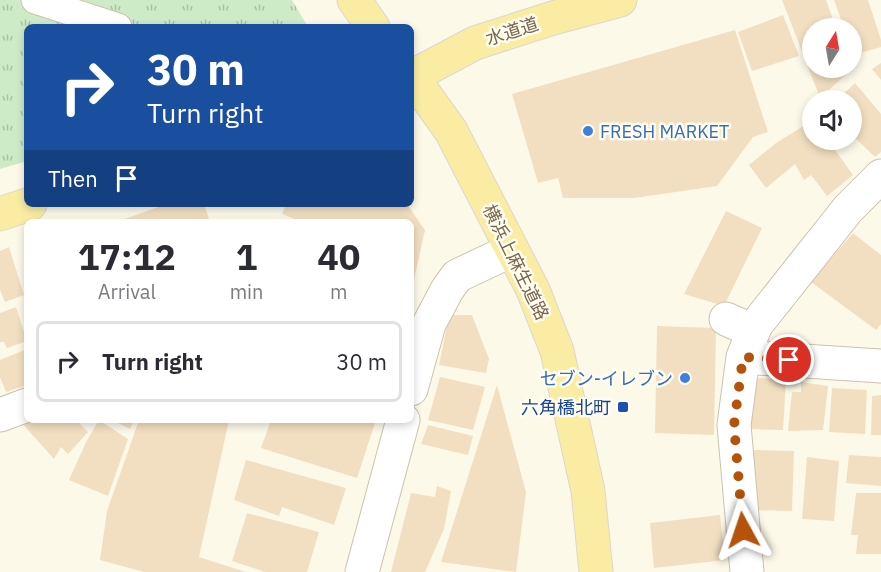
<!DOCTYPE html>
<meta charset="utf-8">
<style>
body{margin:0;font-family:"IBM Plex Sans","Noto Sans JP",sans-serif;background:#f7f7f7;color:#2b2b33;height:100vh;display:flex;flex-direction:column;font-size:22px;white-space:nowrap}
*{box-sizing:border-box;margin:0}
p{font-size:20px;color:#7c7c81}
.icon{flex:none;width:33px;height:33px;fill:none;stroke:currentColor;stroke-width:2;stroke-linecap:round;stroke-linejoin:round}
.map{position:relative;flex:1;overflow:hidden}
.drawer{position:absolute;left:24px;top:219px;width:390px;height:204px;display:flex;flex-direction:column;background:#fff;border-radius:9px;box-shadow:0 3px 9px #0003}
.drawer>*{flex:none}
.banner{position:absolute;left:24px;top:24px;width:390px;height:183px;border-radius:9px;box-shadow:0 3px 9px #0003;background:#1a4fa0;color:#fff;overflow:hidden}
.needle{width:39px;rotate:11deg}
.buttons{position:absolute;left:802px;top:18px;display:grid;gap:12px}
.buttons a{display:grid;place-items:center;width:60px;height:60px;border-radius:50%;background:#fff;box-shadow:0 3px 9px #0003;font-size:30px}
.pin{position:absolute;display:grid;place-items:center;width:51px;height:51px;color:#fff;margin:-26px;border:3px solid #fff;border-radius:50%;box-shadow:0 2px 6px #0007}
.me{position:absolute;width:66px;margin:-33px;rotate:355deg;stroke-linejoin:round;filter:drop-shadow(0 0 4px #0008)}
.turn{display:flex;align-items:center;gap:21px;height:126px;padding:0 24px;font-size:27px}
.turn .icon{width:78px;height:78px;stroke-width:2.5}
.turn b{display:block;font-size:42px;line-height:51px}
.then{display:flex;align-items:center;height:57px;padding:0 24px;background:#0003;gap:12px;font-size:22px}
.eta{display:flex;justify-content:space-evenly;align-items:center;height:102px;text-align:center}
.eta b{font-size:36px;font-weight:700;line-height:42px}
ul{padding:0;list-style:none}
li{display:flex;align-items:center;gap:18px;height:81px;margin:0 12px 9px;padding:0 12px;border:3px solid #e1e1e2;border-radius:9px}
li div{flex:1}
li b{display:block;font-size:22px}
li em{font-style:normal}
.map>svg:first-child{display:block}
</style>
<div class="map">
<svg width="881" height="572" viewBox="0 0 881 572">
<defs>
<pattern id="grass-tufts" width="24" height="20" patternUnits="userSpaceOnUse" patternTransform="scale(1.5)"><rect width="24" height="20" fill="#ceebc7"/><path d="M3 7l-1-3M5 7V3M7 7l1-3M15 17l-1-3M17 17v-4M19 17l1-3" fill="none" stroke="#acc2a4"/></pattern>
</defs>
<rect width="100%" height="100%" fill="#fdf9e9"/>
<!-- grass -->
<path fill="url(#grass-tufts)" d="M0,0H292L308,27H27V161L0,169Z"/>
<!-- building -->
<path fill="#f2dfc1" d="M782,0H826L836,28H813V68H850L851,70L820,98Z
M834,0H868L881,40V47L853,55L852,28H844Z
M783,15L799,56L752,71L738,32Z
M735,30L768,132L753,137L717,186L634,198H563L558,178L538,183L512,94Z
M881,63V80L872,69Z
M855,83L881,114V152L875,157L852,135V100H837Z
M813,120V140H828L853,175L827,196L811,175L804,180L795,164L766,188L749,165L776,143Z
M167,204H204L210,222H116Z
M286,204H407L425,230L412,289L411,222H302L282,214Z
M726,211L762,228L724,306L684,294Z
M853,233L881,255V324L876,330L811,282Z
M9,247L24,295L5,302L0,290V251Z
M16,307L27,341L7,348L4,342H0V313Z
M449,315H472L489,359L486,373L439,365Z
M657,326L716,328L714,435L655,433Z
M27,349V385L6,392L0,377V360Z
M440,377L485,387L473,430L428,420Z
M759,378L786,380L783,430L745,429L749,384Z
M801,382L828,386L823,430L788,431L792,392H801Z
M497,385L526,492L516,572L441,562Z
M832,388L867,390L865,434L829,432Z
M881,395V435H871L872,396Z
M27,420H76L88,432L68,454L61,447L54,459L21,422Z
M99,420L128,439L108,496L69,480L86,442Z
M112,420H134L130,429Z
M139,420H229L199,557L246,572H144L100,560L107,511Z
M271,420H376L357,478L261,448Z
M428,425L473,436L468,455L421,444Z
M752,450L794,451L792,511L754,510Z
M849,455L881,457V486L846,483Z
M807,457L839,461L834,521L802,519Z
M246,460L346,488L334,525L282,507L279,516L234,500Z
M437,486L451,491L444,529L425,572H391L411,493L435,497Z
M856,493H881V554H856L858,535H851Z
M247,513L319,532L307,572H265L232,561Z
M720,515L725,560L654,568L650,523Z"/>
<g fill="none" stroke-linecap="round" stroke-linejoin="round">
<defs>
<path id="pedestrian" d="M35,0L118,27"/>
<path id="minor" d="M726,319L753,331
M743,357L881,366
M411,389L429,324L447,290L457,276L512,250
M0,415L27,405
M362,572L403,420
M747,572L734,425L743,357L756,325L848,209L881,176"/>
<path id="primary" d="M354,0L373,27
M411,75L451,131L533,290L557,351L588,491L596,572
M411,77L475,43L553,18L620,0
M0,214L30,204"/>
</defs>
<!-- pedestrian casing -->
<use href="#pedestrian" stroke="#cdc2ac" stroke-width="29"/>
<!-- minor casing -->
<use href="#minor" stroke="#cdc2ac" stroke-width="35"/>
<!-- primary casing -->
<use href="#primary" stroke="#dcd7d0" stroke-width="35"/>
<!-- pedestrian -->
<use href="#pedestrian" stroke="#fff" stroke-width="27"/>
<!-- minor -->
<use href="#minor" stroke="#fff" stroke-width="33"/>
<!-- primary -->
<use href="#primary" stroke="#faeda3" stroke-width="33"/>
</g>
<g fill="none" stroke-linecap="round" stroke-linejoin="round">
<!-- route -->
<path stroke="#b45309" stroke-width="10" stroke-dasharray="0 18" d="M743,530L734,425L743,357L789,360"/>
</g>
<!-- markers -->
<g fill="#3f7fe0" stroke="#fffcf0" stroke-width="2">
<circle cx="588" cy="131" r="6"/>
<circle cx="685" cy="378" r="6"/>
</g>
<rect fill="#1a4fb4" stroke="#fffcf0" stroke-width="2" x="617" y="401" width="12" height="12" rx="3"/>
<g text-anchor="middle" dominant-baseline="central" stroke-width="5" stroke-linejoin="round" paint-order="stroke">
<!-- street labels -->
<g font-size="18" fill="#78654c" stroke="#fffcf0">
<text transform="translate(512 31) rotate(-18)">水道道</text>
<text transform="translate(516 262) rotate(64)">横浜上麻生道路</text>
</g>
<!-- shop labels -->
<g font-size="18" fill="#366cbe" stroke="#fffcf0" text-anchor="start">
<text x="600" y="131">FRESH MARKET</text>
<text x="673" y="378" text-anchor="end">セブン-イレブン</text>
</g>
<!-- transit labels -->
<g font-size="18" fill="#164399" stroke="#fffcf0" text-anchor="end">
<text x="611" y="407">六角橋北町</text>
</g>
</g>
</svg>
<div class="buttons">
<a><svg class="needle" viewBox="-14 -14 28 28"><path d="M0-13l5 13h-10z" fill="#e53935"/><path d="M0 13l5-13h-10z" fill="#7c7c81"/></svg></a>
<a><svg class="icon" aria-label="sound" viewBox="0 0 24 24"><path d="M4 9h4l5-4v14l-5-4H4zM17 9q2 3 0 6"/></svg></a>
</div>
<div class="pin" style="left:789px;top:360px;background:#d93025"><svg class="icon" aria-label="arrive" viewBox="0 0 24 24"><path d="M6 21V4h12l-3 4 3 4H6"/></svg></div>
<svg class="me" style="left:743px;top:530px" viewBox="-20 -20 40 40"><path d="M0-17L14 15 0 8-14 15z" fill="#b45309" stroke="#fff" stroke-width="4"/></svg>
<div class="banner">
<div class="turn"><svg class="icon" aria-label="right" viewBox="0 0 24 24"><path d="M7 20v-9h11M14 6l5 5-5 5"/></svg><div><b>30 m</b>Turn right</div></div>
<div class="then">Then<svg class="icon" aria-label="arrive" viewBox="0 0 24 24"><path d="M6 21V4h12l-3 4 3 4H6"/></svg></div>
</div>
<section class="drawer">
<div class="eta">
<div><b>17:12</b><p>Arrival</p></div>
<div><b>1</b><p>min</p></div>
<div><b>40</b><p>m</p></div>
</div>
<ul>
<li><svg class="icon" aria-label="right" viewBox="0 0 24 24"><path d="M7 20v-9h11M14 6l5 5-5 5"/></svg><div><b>Turn right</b></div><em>30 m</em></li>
</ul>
</section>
</div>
